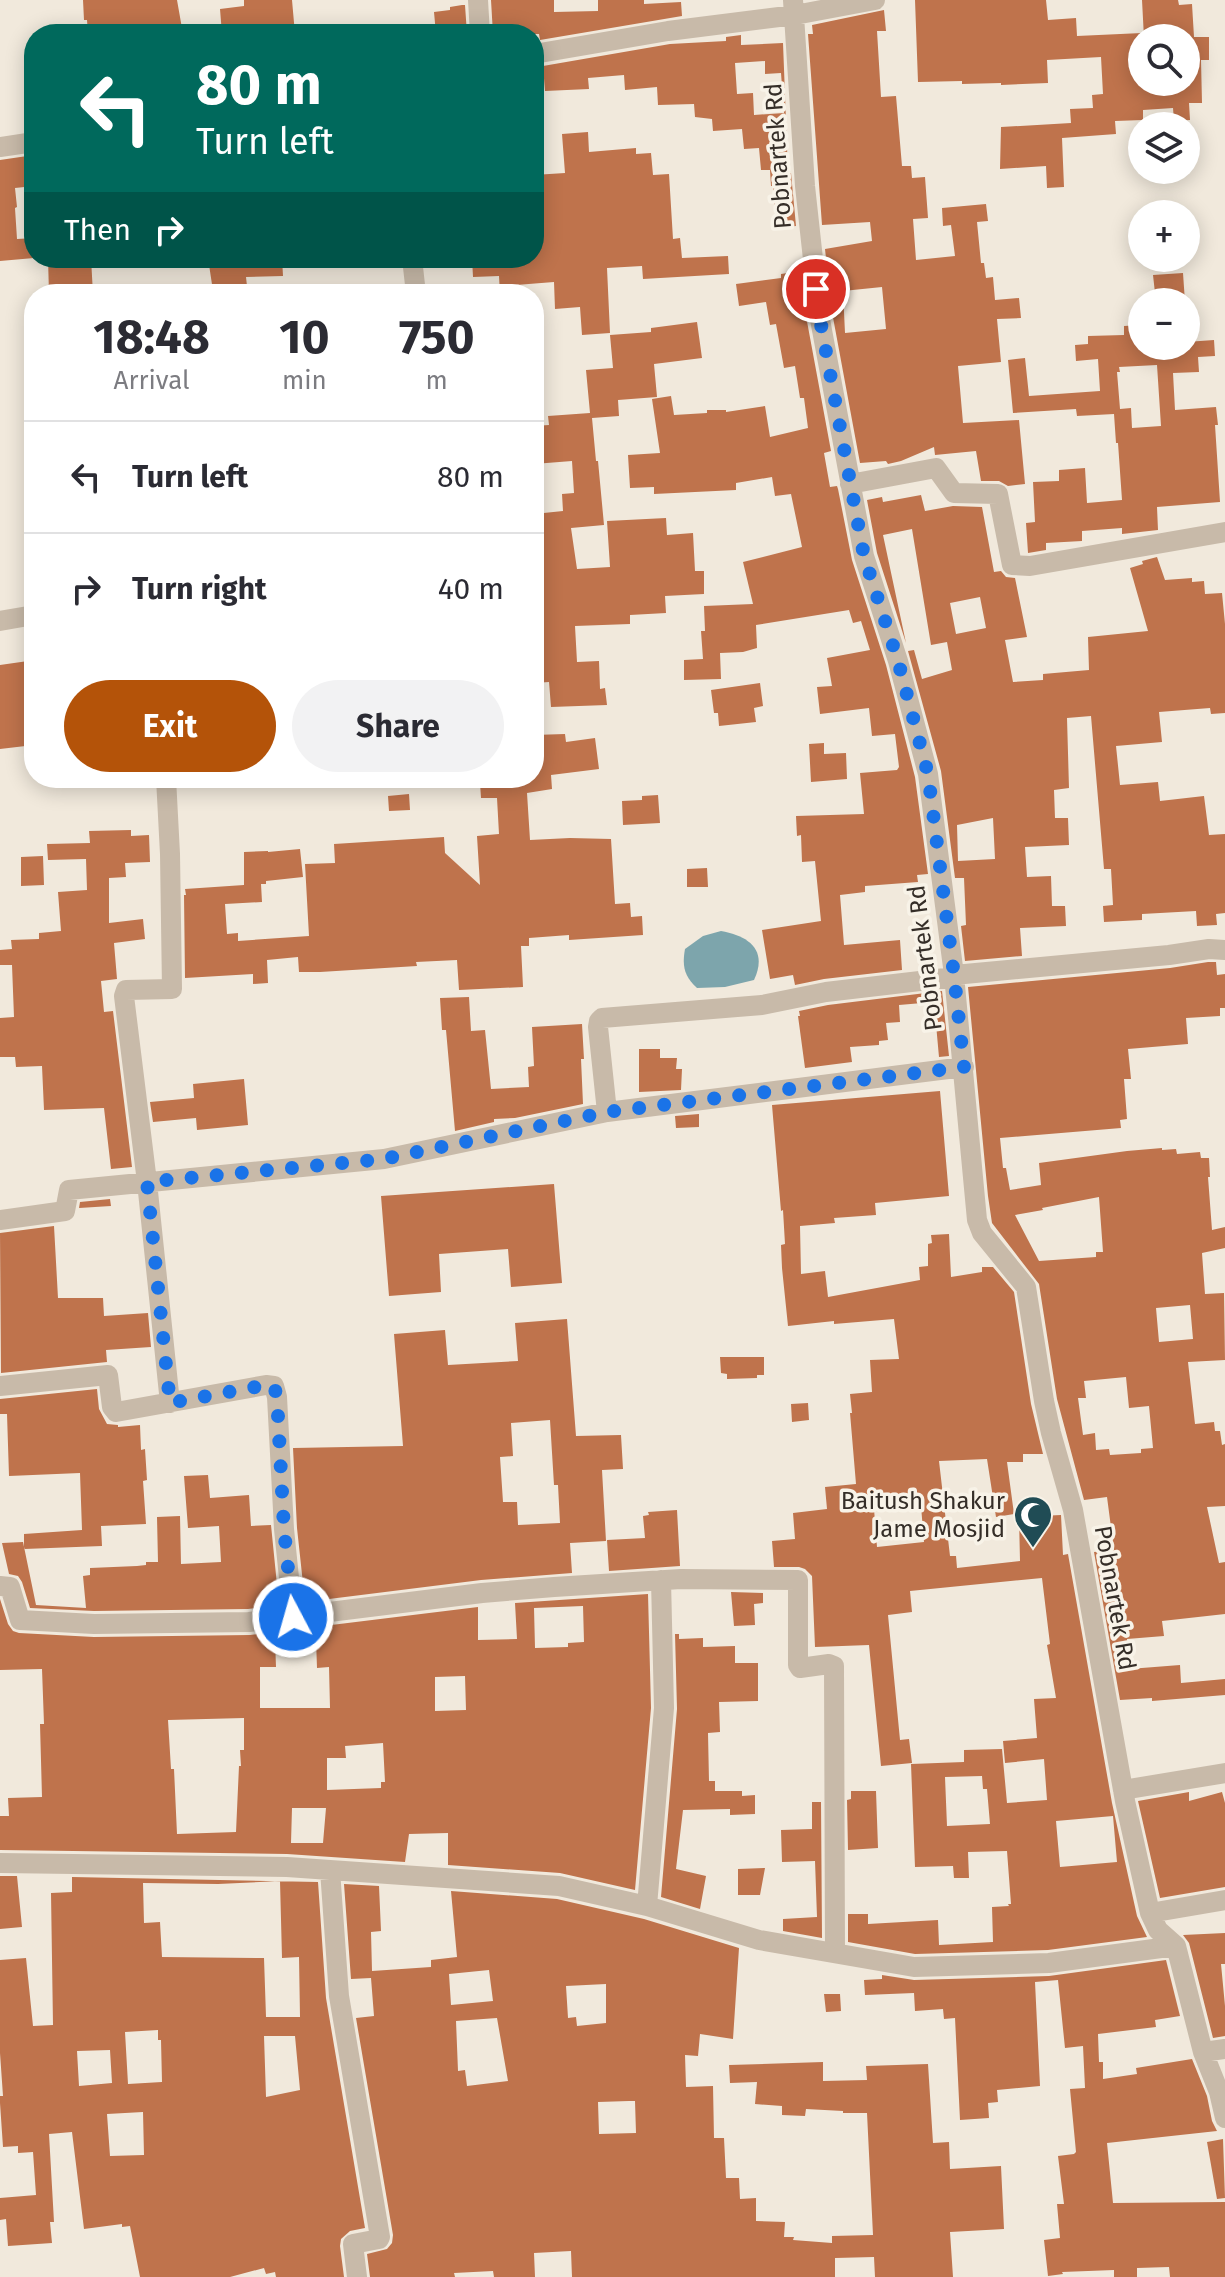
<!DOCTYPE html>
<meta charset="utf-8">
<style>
body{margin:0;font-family:"Fira Sans",sans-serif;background:#f2f2f3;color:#2b2b33;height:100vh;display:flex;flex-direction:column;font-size:30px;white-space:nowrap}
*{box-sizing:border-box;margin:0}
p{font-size:26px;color:#7c7c81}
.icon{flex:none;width:44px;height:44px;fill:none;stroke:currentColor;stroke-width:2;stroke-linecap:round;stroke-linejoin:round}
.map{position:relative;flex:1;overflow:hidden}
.details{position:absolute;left:24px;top:284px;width:520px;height:504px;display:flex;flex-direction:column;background:#fff;border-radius:32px;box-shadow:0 4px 20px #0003}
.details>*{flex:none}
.guide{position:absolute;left:24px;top:24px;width:520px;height:244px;border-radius:32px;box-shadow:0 4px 20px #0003;background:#00695c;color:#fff;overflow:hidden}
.tools{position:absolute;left:1128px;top:24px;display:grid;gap:16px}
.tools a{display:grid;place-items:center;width:72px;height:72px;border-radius:50%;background:#fff;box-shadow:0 4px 20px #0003;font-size:40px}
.pin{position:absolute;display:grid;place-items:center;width:68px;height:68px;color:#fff;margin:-34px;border:4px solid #fff;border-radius:50%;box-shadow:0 2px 8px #0007}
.me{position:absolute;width:88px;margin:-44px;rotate:354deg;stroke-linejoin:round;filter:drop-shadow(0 0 6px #0008)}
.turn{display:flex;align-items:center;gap:28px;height:168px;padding:0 40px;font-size:36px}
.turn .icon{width:104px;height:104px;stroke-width:2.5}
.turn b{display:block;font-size:56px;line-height:68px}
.then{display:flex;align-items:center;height:76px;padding:0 40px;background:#0003;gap:16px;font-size:30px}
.eta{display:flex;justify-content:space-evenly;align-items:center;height:136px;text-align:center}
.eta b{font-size:48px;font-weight:700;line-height:56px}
.button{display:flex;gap:16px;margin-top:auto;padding:16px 40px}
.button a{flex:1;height:92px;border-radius:48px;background:#b45309;color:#fff;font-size:32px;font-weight:700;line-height:92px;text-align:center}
.button a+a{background:#f2f2f3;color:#2b2b33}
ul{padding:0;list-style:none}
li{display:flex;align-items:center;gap:24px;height:112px;padding:0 40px;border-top:2px solid #e1e1e2}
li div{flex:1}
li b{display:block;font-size:30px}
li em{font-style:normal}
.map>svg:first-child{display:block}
</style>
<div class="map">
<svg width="1225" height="2277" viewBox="0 0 1225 2277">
<rect width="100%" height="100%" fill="#f1e9dc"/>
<!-- water -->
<path fill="#7da5ac" d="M721,931C749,936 768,950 754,980L725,987L697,988C684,976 682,966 685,949L703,936Z"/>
<!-- building -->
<path fill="#bf734c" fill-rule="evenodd" d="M83,0H177L183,34H165V31L134,34H88L87,20H84Z
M244,0H292L295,34H222L220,9L244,6Z
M491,0H554V12L598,11V0H644V4L681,2L682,16L540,40L539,34H493Z
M915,0H1046L1048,20L1076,18L1077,36L1142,33V82H1186V38H1144L1142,0H1178L1179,5L1192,4L1194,37H1209V60H1201L1202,103H1189L1190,120L1174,121L1173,108L1143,110V120L1115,121L1116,134L1062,138L1064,187L1047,188L1046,166L1000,169L1001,127L1071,123L1070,109L1093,108L1092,95L1103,94L1101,57L1047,60L1048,83L1001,85V83L962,84V81L918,82Z
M462,5H465L467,34H436L434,12L450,10V7Z
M884,10L886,31H877L881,97L896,96L902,166H911L912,178L925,177L928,218L913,219L916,260L955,256L951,225L943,226L942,208L986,204L988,221L977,222L981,263H984L986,278L993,277L995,300L1019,298L1021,318L997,319L1001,362L958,366L963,423L1019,420L1025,484L1008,486L999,481H981L976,451L935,455L934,447L901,461L888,464L886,461L860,463L832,312L825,249L872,241L870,222L822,225L808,34H813L812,25ZM882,287L886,329L845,333L843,291Z
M741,35V45L783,43L788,173H791L796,226L776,228L773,186H771L770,170H761L759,148L744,149L742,129L713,131L712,119L695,117L694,104L658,105L657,87L625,90L624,75L588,78L589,89L545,91L543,66L670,44L726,41V37ZM765,61V74L781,73L784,113L754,115L753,93L737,94L735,63Z
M588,132L589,152L636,148V154L651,153L653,175L669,174L673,239L680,238L682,258L728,256L729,274L643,279L642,266L607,268L610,333L582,335L580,307L555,309L554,282L516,285L517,292L500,294L499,276L473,277L472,258H534V175L565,173L562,134Z
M34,155V186L15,188L17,207L15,208L17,239L34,238V258L0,261V160Z
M48,258H91L93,294H49Z
M208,258H282L283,276L246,277L247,286L213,291Z
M801,271L806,316L831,451L824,453L830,487L837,486L838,489L852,560L886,665L915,777L928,874L917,875L918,882L865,886V892L840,895L844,945L900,940L902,970L824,979L795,985L793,975L770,979L762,930L821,921L815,861L802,862L801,835L797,836L796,816L864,814L860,773L897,770L899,767L895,734L872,736L869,708L820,714L817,687L832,686L827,658L870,650L861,621L853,623L849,610L756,625L757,648L743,652L720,653L721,679L684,680V660L703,659L701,631H705L704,606L753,604L743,562L802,547L791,494L775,496L772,477L736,483V490L654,494V487L630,488L628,455L660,453L652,399L671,396L674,415L707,413V410H726V412L765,406L770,437L808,428L804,398H800L795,366L784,368L776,324L770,325L766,302L739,306L736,284L781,278V274Z
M1183,273L1185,302H1156L1153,275Z
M697,322L702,358L654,364L657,397L618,400L619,416L592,418L596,461H598L604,525L571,528L577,569L610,567L607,521L666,518L667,535L693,533L695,571H704V594L665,596L666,613L630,615V624L575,626L577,662L599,661L600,689L605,688L607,705L551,707L549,682L534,683V514L563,511L562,494L574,493L572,461L534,464V426L549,425L548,416L590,413L586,370L613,368L610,335L651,332V328Z
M1140,325L1141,349L1186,346V342L1214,340L1215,356L1198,357L1199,372L1173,373L1175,410L1216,407L1218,425H1215L1220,502L1157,507L1158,530L1122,534V528L1082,531V541L1046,543V550L1028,553L1026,523L1035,522L1033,482L1059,481V470L1085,468L1087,503L1122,500L1118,443H1116L1114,414L1077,416L1076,409L1013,413L1008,360L1025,358L1029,396L1100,391L1098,359L1076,361L1075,345L1088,344V336L1124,335V326ZM1157,365L1161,426L1132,428L1131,408L1120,409L1117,372H1120L1119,367Z
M921,495L925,511L953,506L982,507L994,572L1001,571L1006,577L1015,578L1027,637L1005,640L1013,682L1043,680V674L1089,670L1088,637L1148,631L1130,568L1143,564L1142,561L1157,557L1165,580L1192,578V582L1204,581L1205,594L1222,593L1225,624V713L1211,714L1210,708L1159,712L1162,742L1116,746L1120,785L1158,782L1160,801L1204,796L1209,835L1225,834V913L1216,914L1217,925L1197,926L1196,911L1142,914V920L1104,922L1103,906L1113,905L1111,869H1104L1091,716L1067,718L1069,788L1054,790L1055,818H1068L1069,845L1025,847L1027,877L1051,876L1052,906H1065L1066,926L1020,928L1022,956L965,961L961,926L966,925L964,878H955L941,771L908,651L914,650L922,679L952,670L947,642L931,645L912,529L883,535L906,643L877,553L867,500L882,497L883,502ZM980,597L986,628L956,634L950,603ZM993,818L995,859L958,861L957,825Z
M28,661L32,698L34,697V745L0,749V665Z
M760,683L763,706L754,708L756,722L719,726L718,713H714L711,690Z
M565,734L566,742L595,738L599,769L551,775L552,789L527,793L530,840L570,838L611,839L615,904L630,903L631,917L642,916L643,935L569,940V935L529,938V946H521L523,987L459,990L457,960L416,962L417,966L320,972H299L298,957L267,960L268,983L253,984V974L185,978L184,895H186L185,889L244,885V852L268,851V852L300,849L303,877L266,881V884H261L262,902L225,904L227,934L238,933V941L309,936L305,864L335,863L334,844L444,837L445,853L480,885L477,836L499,834L497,798H481L480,783L511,782V778H534V735Z
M824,743V754L846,753L847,779L811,782L809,744Z
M409,794L410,810L389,811L388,796Z
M658,795L660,823L623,825L622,801L642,800V796Z
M131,830V836L149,835L150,862L125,863L126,877L109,878V923L143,919L145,939L114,943L117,979L101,981L104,1012L113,1011L132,1167L111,1169L104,1108L44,1110L42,1066L16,1067L15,1057H0V1018L14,1017L12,965H0V950L12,949L11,940L39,939V933L61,931L58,892L87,890L86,859L48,860L47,844L90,843L89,831Z
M43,856L44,885L21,886V857Z
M707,868L708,887H687V869Z
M1208,962H1216L1217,975L1225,974V1008H1220V1016L1186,1018L1188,1044L1128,1049L1131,1079H1124L1127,1119L1120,1120L1121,1128L1000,1138L1003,1168H1006L1010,1190L1041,1185L1039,1163L1127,1151L1162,1148V1150L1176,1149L1177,1154L1200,1152L1201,1158H1209L1210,1177H1208L1212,1230L1225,1227V1248L1202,1253L1205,1294L1224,1293L1225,1360L1188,1362L1195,1424L1214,1422L1215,1431H1220L1222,1445L1225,1444V1506L1207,1507L1219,1563L1225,1562V1614L1162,1621L1164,1636L1127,1639L1129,1669L1180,1665L1181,1683L1225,1679V1695L1152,1701V1698L1120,1700L1094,1552L1114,1550L1107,1497L1084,1500L1057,1399L1039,1284L992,1223L988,1196L968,987L1170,968ZM1099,1197L1103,1252H1096V1257L1039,1261L1015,1215L1043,1210L1042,1208ZM1190,1305L1193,1339L1159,1342L1156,1308ZM1126,1377L1129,1408L1149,1406L1153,1448L1141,1449V1453L1110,1455L1109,1449L1096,1450L1095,1433L1083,1435L1078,1398H1086L1084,1381Z
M942,991L949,1056L939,1057L934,1002L899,1005L900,1022L886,1023L888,1040L879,1041V1045L850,1047L852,1062L805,1068L798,1016H800L799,1011L828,1005Z
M469,997L471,1031L485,1030L491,1089L529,1087L528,1067L534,1066L532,1027L582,1024L584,1059H581L583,1104L515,1118L494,1119V1122L455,1131L446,1030H442L440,998Z
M639,1049H660V1058H677L676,1069H682L681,1090L639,1092Z
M244,1079L248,1125L197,1130L196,1118L153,1122L150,1102L194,1098L193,1084Z
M940,1091L949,1196L875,1203L876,1215L834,1218L835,1223L800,1226L801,1274L825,1271L828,1297L920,1280L919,1267L928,1266V1244L932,1243L931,1235L949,1234L951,1277L982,1272V1267H993L1014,1292L1031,1404L1043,1454H1023V1462H1007L1014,1514L996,1517L987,1459L939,1461L950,1556H956L957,1568L1020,1561L1019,1517L1061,1515L1063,1555L1068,1554L1112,1803L1137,1916L1147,1937L1048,1950L915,1954L848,1942V1914H868V1924L938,1920L939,1945L993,1942L992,1907L1009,1906L1008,1904H1011L1007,1851L968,1852L969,1878H954L953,1866L915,1867L911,1764L964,1762V1750L1002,1749L1007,1803L1047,1800L1044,1759L1005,1763L1003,1741L1037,1738L1034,1699L1056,1698L1047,1645L1050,1644L1042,1578L910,1591L912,1612L888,1615L900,1740L909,1739L912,1763L881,1766L869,1645L815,1647L812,1576L805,1569L799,1567H774L772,1541L795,1539L793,1513L827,1509L825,1487L856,1484L850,1413H852L850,1394L872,1392L870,1360L899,1359L894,1319L834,1324V1321L788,1326L782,1268L781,1245L785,1244L783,1210L781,1211L772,1105ZM921,1506L924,1542L877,1547L874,1509ZM982,1776L983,1789H987L990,1824L947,1826L945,1777ZM1113,1816L1117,1862L1060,1867L1056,1821Z
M699,1114V1127L676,1128L675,1116Z
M554,1184L562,1283L511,1287L508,1249L439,1254L441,1292L389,1296L381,1196Z
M110,1199L111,1206L79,1208L80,1202Z
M54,1226L58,1298H103L104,1316L148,1313L151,1347L106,1350L107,1362L1,1373L0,1233Z
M567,1319L576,1436L621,1435L623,1469L602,1470L606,1541L570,1543L572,1573L481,1580L305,1602L297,1528L293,1448L403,1446L394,1334L445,1330L448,1365L518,1361L515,1323ZM550,1420L554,1485H558L560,1523L518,1525L517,1502H503L500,1457L513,1456L511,1423Z
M720,1357H764V1375H757V1378L727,1379V1374L721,1373Z
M97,1389L99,1409L107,1424L118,1425V1427L140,1425L141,1450L145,1449L147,1480L143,1481L146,1524L101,1526L102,1546L24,1549V1534L82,1530L80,1473L9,1476L7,1414H0V1399Z
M808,1403L809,1420L792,1422L791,1404Z
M208,1475L210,1498L249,1495L251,1526L271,1525L279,1605L248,1609L94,1611L30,1608L22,1582L18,1576L9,1574L2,1543L23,1542L36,1605L86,1608L83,1576L90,1575V1568L137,1566L146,1565V1562H158L157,1517L180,1516L181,1564L221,1562L219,1526L188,1528L184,1476Z
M677,1510L680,1566L609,1571L607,1540L645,1538L643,1516L649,1515L648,1512Z
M731,1592L763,1593V1603L754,1604L755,1625L734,1626Z
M648,1594L651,1708L635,1890L560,1873L448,1865V1833L409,1834L405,1862L287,1854L0,1850V1816H9L8,1798L42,1797L40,1724H44L42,1669L0,1670V1599L8,1624L13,1631L19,1633L94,1637L250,1635L478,1607V1640L517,1639L515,1603ZM583,1606L584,1642L568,1643V1647L535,1648L534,1608ZM316,1639L317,1668L329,1667L330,1708H260V1667H276L275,1640ZM465,1676L466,1710L435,1711V1677ZM244,1718V1750H240L241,1766H239L236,1832L177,1834L174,1769H171L168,1720ZM383,1743L385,1782H381V1788L327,1790V1758H346L345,1746ZM292,1808H326L323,1843H291Z
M675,1634H679V1639L703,1638V1647L735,1646V1663H758V1701L719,1702L720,1732L708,1733L709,1781H715V1791H742V1796L755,1795V1814L730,1815V1809L683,1810L676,1869L706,1876L700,1909L661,1897L677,1709Z
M851,1791H876L878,1848L848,1850L847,1800L851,1799Z
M1189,1792V1801L1222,1792L1225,1803V1887L1160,1898L1138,1801Z
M812,1802H821L822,1938L783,1931V1919L817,1917L815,1861L782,1862L781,1830L812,1829Z
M765,1868L760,1895H738V1869Z
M0,1876H17L22,1927L0,1929Z
M72,1877L318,1882L326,1998L365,2228L350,2231L341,2239L340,2246L344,2277H276L275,2272L266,2274L264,2268L230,2277H140L130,2226L122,2227V2224L84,2229L72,2132L49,2134L54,2222H50L52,2243L8,2246L6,2219L0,2220V2198L36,2195L33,2152L18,2153V2146L3,2147L0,2103V2096H3L0,2053V1960L26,1958L33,2026L53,2025L51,1893L72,1892ZM280,1881L282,1958L299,1957L300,2017H266L264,1958L162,1957L160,1922L144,1923L143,1883L218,1884ZM158,2030V2040H161L162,2082L128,2084L125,2032ZM264,2036H295L300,2090L266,2097ZM110,2050L112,2083L79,2086L77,2051ZM143,2112L144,2155L110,2156L107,2114Z
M344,1884L379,1886L381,1931L371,1932L372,1971L431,1967V1960L457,1957L451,1891L557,1899L644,1919L739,1948L733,2039L700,2034L698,2056L685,2055L686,2087L713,2086L714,2138H724L726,2178H739L740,2199L756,2198V2221L785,2222L784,2237H794L793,2240L832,2243V2236L873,2235L867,2113H843V2111L806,2109L805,2116L782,2115V2106L755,2104L757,2082L730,2083L729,2065L823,2062V2081L867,2080L866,2066L928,2064L933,2143L949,2142L950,2169L1001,2166L1004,2229L950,2232L953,2277H875L874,2257L835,2258V2277H572L571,2251L534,2253L535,2277H494L493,2271L454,2273L455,2277H370L367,2254L387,2249L392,2243L393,2235L356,2018L374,2016L371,1978L351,1979ZM489,1970L493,2001L451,2005L449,1974ZM606,1984V2023L577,2026L576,2017L568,2018L566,1986ZM497,2018L508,2081L467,2086L465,2070L458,2071L456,2021ZM629,2101H635L636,2133L599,2134L598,2102Z
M1225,1933V1964H1221L1225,2006V2036L1213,2038L1189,1943L1183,1935Z
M1166,1960L1180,2016L1155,2020L1156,2027L1098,2034L1099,2062H1103V2079L1137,2074L1136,2068L1192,2059L1207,2096L1212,2121L1217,2131L1107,2143L1113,2203L1225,2202V2277H1170L1169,2267L1137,2268V2277H1114V2270L1062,2272L1063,2274L1048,2276L1044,2240L1060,2238L1057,2204H1064L1058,2156L1074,2154L1076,2152L1070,2089L1085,2088L1083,2046L1065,2048L1058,1980L1035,1982L1040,2086L997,2090L998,2102L988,2103L989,2118L960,2120L955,2018L944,2019L943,2009L915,2011L914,1993L865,1995L864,1980L882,1979V1975L914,1980L1049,1976Z
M824,1994H840L841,2011L826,2012Z
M1223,2139L1225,2198L1217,2199L1207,2142Z"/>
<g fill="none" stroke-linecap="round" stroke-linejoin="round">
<!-- minor -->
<path stroke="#c8baa9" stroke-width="20" d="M478,0L480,34
M793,0L805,186L819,314L864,556L898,661L928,774L954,975L977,1220L982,1233L1026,1287L1044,1401L1051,1433L1073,1510L1125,1801L1150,1913L1158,1930L1176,1946L1203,2052L1219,2092L1225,2118
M534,54L668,31L795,15L875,0
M0,147L34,142
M412,258L416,294
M850,484L936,468L954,493L998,494L1012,565L1030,566L1225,532
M0,621L34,615
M166,778L170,854L172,989L126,990L124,996L147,1182L170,1403
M954,975L1169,955L1209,949L1225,950
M607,1112L598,1027L599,1021L602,1018L762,1005L826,992L954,977
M0,1220L65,1211L69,1190L384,1159L607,1112L964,1067
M0,1386L108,1375L112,1407L116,1412L266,1385L274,1386L277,1397L284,1529L293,1617
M0,1586L10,1587L20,1620L94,1624L249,1622L482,1593L554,1587L681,1579L798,1580V1665L800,1668L829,1664L834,1666L835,1953
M1123,1790L1225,1773
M0,1863L287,1867L559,1886L647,1906L759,1940L914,1967L1049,1963L1176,1946
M330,1870L339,1996L380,2237L379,2239L353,2244L357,2277
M647,1906L664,1708L661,1580
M1150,1913L1225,1900
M1203,2052L1225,2049"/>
</g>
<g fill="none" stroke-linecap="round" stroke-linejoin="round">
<!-- route -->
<path stroke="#1a73e8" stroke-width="14" stroke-dasharray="0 25.2" d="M293,1617L284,1529L277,1397L274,1386L266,1385L170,1403L147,1182L384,1159L607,1112L964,1067L954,975L928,774L898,661L864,556L819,314L816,289"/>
</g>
<!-- icons -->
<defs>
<symbol id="mosque-pin" viewBox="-11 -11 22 30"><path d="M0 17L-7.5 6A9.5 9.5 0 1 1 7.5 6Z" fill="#204c55" stroke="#f8f3e8"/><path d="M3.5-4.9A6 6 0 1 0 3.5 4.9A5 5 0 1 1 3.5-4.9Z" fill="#fff"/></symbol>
</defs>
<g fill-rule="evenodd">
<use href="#mosque-pin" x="1011" y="1493" width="44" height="60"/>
</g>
<g text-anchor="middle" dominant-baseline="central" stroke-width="7" stroke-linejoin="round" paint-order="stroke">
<!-- street labels -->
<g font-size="24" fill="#352e28" stroke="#f8f3e8">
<text transform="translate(778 156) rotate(-94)">Pobnartek Rd</text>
<text transform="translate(925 958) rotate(-97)">Pobnartek Rd</text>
<text transform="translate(1115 1598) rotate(80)">Pobnartek Rd</text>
</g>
<!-- poi labels -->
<g font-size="24" fill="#352e28" stroke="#f8f3e8" text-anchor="end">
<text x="1005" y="1501">Baitush Shakur<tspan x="1005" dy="28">Jame Mosjid</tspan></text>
</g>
</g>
</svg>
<div class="tools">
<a><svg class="icon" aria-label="search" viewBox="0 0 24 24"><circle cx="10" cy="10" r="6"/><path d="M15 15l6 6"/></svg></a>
<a><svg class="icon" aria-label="layers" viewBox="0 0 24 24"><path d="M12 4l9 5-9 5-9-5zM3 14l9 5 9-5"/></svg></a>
<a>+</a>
<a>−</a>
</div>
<div class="pin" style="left:816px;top:289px;background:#d93025"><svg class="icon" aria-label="arrive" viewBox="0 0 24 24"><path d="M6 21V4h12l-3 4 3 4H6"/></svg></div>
<svg class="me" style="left:293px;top:1617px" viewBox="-20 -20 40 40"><circle r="17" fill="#1a73e8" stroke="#fff" stroke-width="3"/><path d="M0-11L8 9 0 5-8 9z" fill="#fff"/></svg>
<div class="guide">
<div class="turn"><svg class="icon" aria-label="left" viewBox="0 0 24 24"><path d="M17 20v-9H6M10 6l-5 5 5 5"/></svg><div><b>80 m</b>Turn left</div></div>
<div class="then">Then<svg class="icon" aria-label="right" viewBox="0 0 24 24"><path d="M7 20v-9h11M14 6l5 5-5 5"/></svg></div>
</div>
<section class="details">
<div class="eta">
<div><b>18:48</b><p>Arrival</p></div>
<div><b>10</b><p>min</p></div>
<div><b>750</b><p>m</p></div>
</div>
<ul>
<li><svg class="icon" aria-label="left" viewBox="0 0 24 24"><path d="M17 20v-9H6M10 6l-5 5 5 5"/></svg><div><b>Turn left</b></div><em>80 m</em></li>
<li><svg class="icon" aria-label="right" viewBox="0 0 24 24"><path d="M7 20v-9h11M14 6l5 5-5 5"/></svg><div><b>Turn right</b></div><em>40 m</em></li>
</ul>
<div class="button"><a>Exit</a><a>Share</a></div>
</section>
</div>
